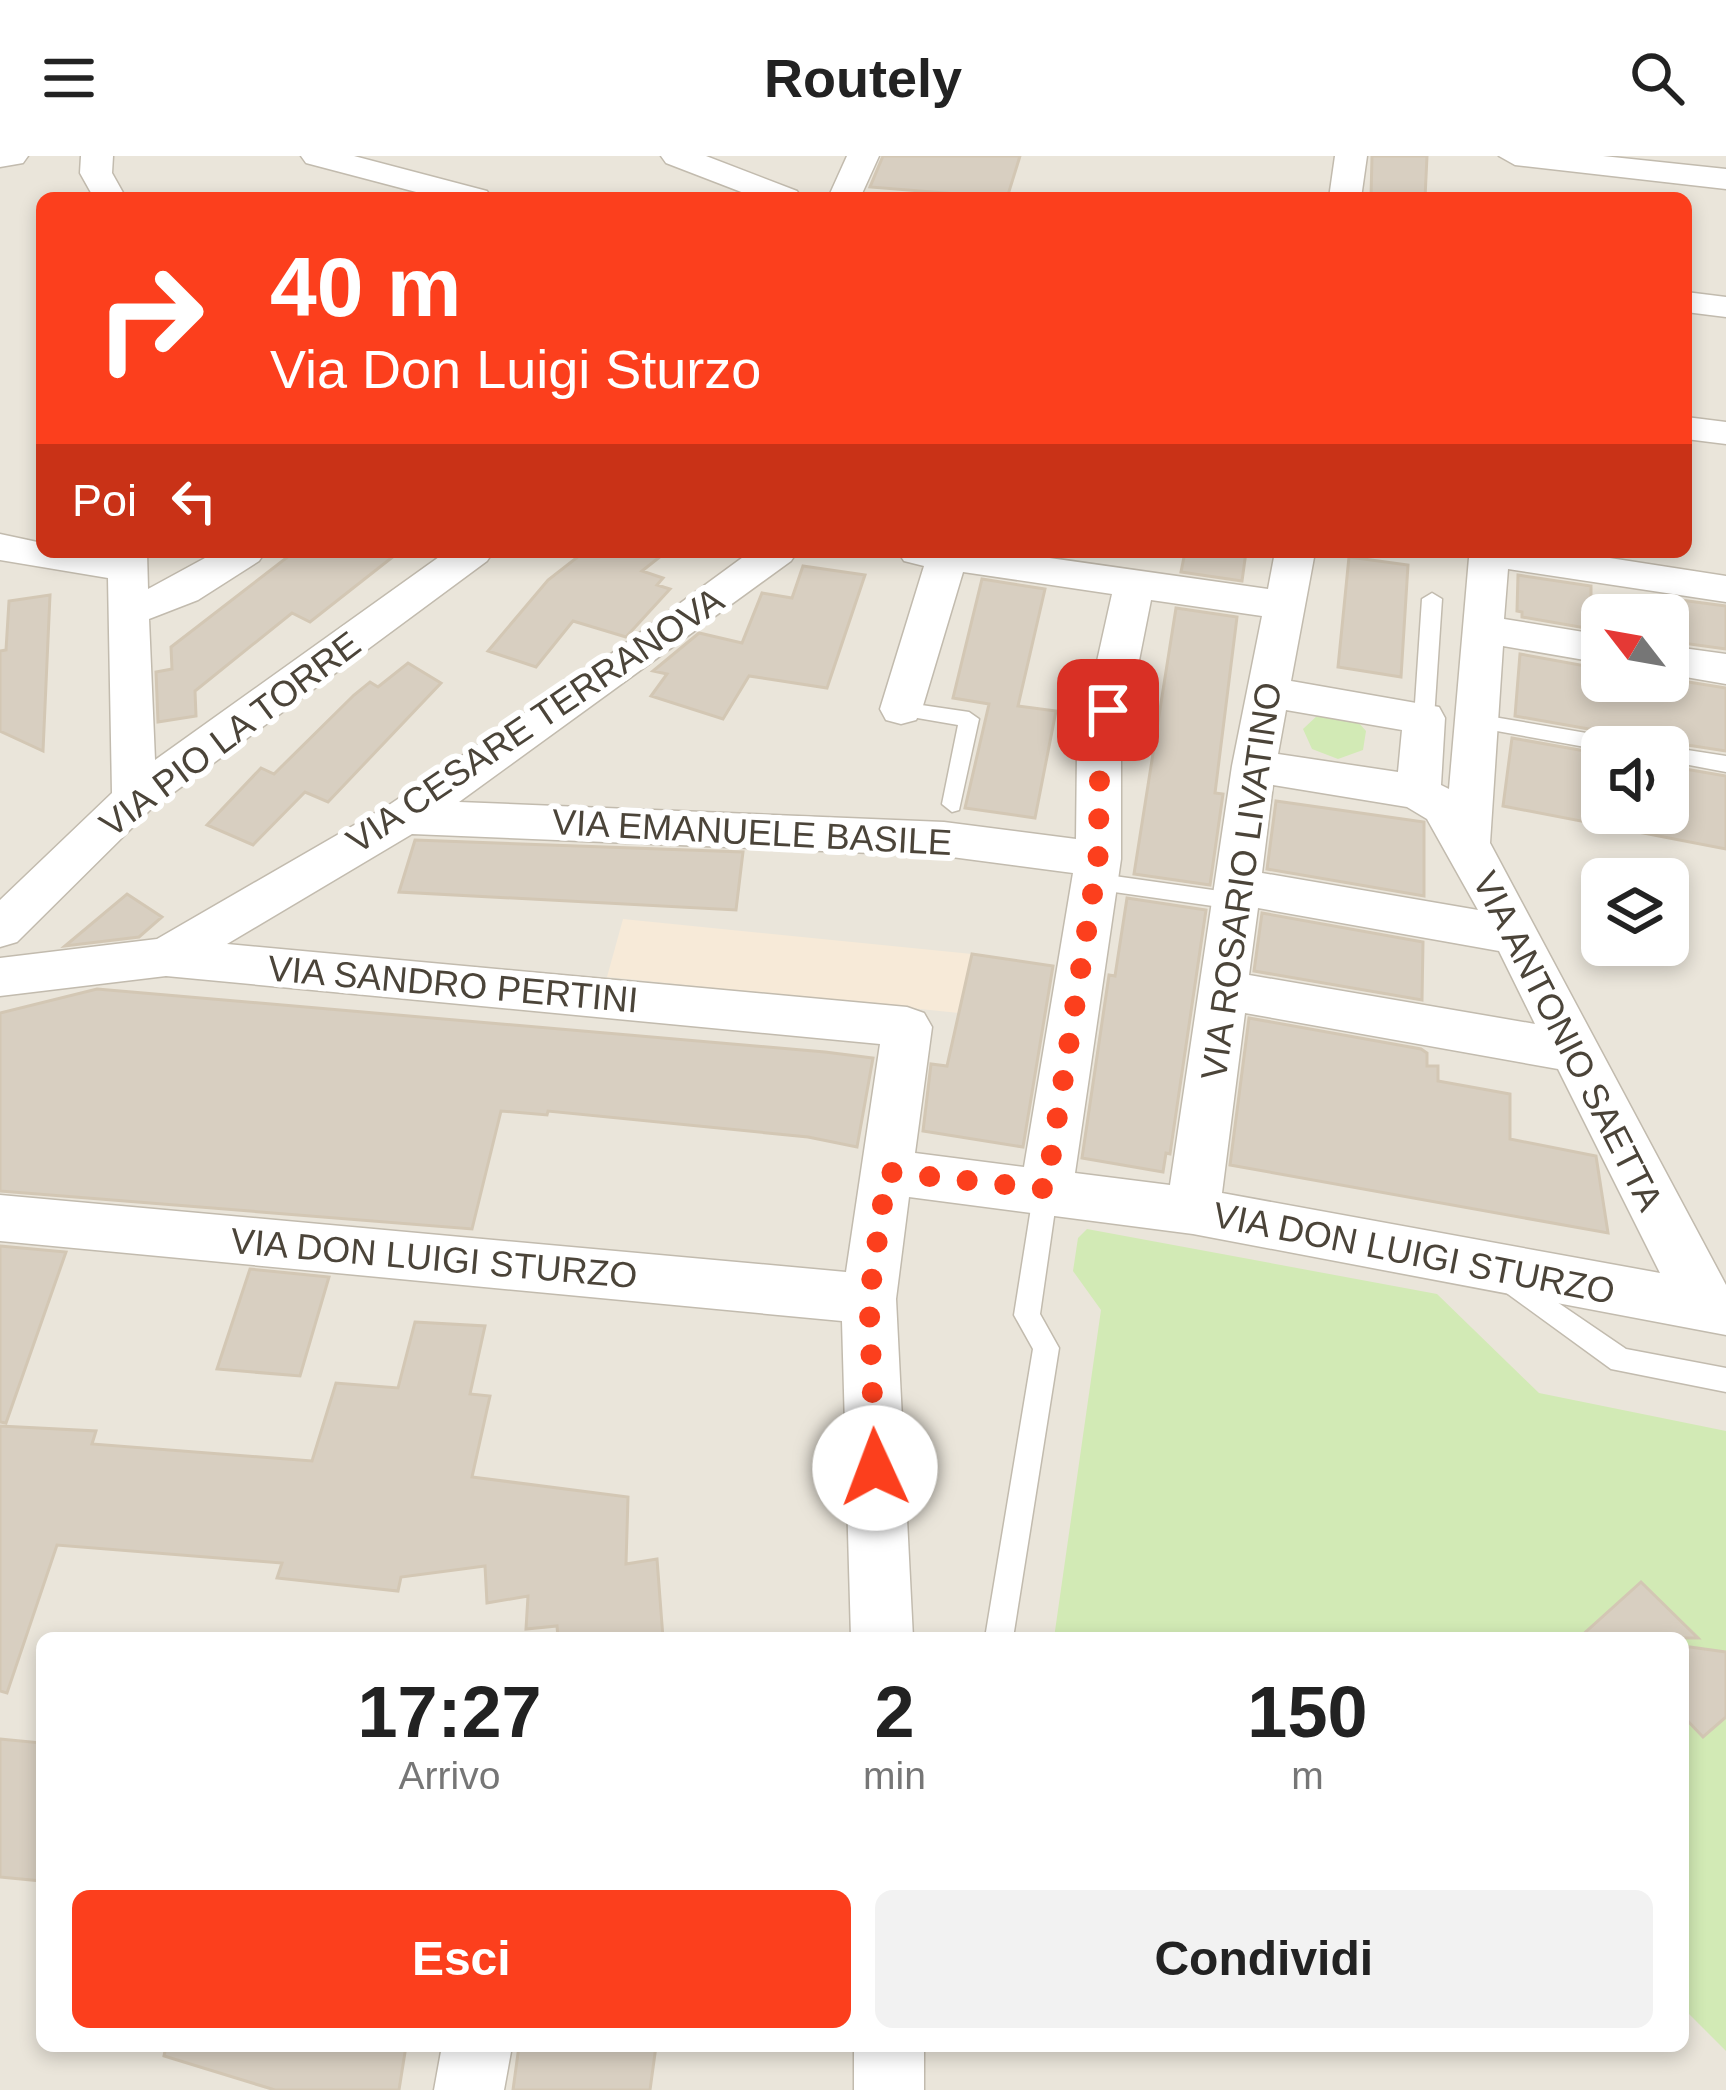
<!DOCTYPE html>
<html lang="it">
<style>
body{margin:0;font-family:Arial,sans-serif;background:#f2f2f2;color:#222;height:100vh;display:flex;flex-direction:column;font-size:45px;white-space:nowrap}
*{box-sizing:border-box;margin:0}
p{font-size:39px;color:#767676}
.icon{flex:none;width:66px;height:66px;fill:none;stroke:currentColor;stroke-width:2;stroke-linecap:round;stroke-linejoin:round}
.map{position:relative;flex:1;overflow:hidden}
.panel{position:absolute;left:36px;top:1476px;width:1653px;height:420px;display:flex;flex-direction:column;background:#fff;border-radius:18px;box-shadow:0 6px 18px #0003}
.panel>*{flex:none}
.banner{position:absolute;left:36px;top:36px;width:1656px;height:366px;border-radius:18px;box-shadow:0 6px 18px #0003;background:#fc3f1d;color:#fff;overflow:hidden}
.needle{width:78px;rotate:301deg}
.controls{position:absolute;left:1581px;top:438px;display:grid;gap:24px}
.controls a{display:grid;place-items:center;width:108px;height:108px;border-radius:18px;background:#fff;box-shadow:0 6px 18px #0003;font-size:60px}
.pin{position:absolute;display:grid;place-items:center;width:102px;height:102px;color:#fff;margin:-51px;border-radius:24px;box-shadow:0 6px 18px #0006}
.me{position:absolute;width:132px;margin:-66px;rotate:358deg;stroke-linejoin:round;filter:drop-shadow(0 0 9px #0008)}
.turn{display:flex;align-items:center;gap:42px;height:252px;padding:0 36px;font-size:54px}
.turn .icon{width:156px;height:156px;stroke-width:2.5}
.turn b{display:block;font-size:84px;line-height:102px}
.then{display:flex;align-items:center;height:114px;padding:0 36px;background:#0003;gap:24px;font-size:45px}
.eta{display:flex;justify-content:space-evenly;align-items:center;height:204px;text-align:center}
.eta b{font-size:72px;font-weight:700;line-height:84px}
.primary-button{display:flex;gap:24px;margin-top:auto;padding:24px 36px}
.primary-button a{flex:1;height:138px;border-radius:18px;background:#fc3f1d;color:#fff;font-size:48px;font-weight:700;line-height:138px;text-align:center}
.primary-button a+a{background:#f2f2f2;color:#222}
header{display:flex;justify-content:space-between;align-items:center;height:156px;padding:0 36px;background:#fff;font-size:54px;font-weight:700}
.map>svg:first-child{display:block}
</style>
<header><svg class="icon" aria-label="menu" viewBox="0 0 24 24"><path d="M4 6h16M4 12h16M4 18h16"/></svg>Routely<svg class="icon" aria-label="search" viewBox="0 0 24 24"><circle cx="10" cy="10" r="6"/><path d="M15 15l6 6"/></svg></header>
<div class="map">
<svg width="1726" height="1934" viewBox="0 0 1726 1934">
<rect width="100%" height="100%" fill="#f6f3ec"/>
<!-- residential -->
<path fill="#eae5da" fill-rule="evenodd" d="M0,0H1726V1934H0ZM42,42H1686V396H42ZM1602,459H1668V525H1602ZM1602,591H1668V657H1602ZM1602,723H1668V789H1602ZM42,1482H1683V1890H42Z"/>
<!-- commercial -->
<path fill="#f7ead8" d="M623,763L972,798L959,857L607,821Z"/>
<!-- green -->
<path fill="#d2eab5" d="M1319,558L1358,566L1366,575L1363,594L1338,603L1312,593L1303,573Z
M1087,1073L1437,1138L1539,1237L1726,1275V1895L1683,1852V1482H1054L1101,1154L1073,1115L1078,1082Z"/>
<!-- building -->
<path fill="#d8cfc1" stroke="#d3c7b4" stroke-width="3" d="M883,0H1020L1007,42L870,31Z
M1372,0H1427L1425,42H1371Z
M294,396H399L310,466L292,457L195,535L196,560L158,566L156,516L172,513L171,491Z
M584,396H666L642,415L663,422L657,429L670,433L626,481L573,465L536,511L488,495L548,424Z
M1185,396H1246L1242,425L1181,416Z
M1349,401L1408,409L1401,521L1338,511Z
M803,410L865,419L827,532L749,520L723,563L651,540L667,518L653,515L699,477L742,487L762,437L792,442Z
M1518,419L1591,430V473L1522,461V456L1517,455Z
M982,423L1045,433L1018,550L1056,555L1035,662L965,652L989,548L953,542Z
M50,439L43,595L0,575V495L6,494L9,445Z
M1673,443L1726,450V493L1675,486Z
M1176,452L1237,461L1215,637L1223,638L1210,729L1134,718Z
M1520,498L1602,513V525L1676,524L1726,532V595L1668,586L1641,591L1628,580L1515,560Z
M408,507L441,527L328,646L305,636L253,689L207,669L261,612L274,618L354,539L370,526L378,531Z
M1512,582L1602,598V657H1668V610L1726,620V693L1503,650Z
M1276,645L1424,666V740L1267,713Z
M415,684L743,696L736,754L399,736Z
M127,738L162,761L139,781L65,790Z
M1127,742L1206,754L1170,998L1166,997L1163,1016L1082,1002L1109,819L1115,820Z
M1262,757L1423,786L1422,844L1254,815Z
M972,798L1053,810L1023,991L923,975L931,908L947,910Z
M97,833L825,896L873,902L857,991L808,981L548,955L547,959L501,955L472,1073L0,1035V857Z
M1249,862L1421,893L1427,897V910H1438V925L1510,938V983L1596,1000L1608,1077L1230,1009Z
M0,1090L66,1096L6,1267L0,1266Z
M250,1113L329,1121L300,1220L217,1213Z
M415,1166L485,1170L470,1238L490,1240L472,1321L628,1341L626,1408L657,1403L663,1482H558L557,1470L526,1473L528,1440L487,1447L485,1410L401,1421L398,1435L277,1422L282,1407L57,1389L7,1537L0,1535V1270L96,1275L92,1288L312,1305L336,1227L398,1232Z
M1641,1426L1698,1482H1579Z
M1683,1490L1726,1496V1561L1703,1581L1683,1560Z
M0,1583L42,1587V1725L0,1721Z
M166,1890H406L399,1934H275L164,1900Z
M519,1890H656L650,1934H513Z"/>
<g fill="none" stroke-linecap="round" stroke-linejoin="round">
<defs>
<path id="lane" d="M1432,437L1442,443L1434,562L1424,569L1414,562L1422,443Z
M901,546L969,556L979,563L959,654L952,656L942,648L958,569L894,558L891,553Z
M1476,558L1627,584L1637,591H1602V594L1469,570L1466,565Z
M1667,591H1668L1726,600V616L1668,605Z
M1093,717L1234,737L1245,745L1234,753L1093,733L1082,725Z
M1046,1022L1055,1025L1058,1033L1040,1158L1059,1192L1013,1482H985L1033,1193L1014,1159L1034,1033L1037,1025Z
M1510,1114L1626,1193L1726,1212V1236L1611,1213L1501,1133L1497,1125L1501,1117Z"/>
<path id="street" d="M0,0H28L23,7L0,11Z
M81,0H113L112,17L126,42H94L80,17Z
M301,0H354L487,35L492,42H439L306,7Z
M661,0H706L797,35L802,42H757L666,7Z
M847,0H879L860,42H828Z
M1335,0H1367L1361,42H1329Z
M1499,0H1603L1726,13V33L1515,9Z
M1686,136L1726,141V161L1686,156Z
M1686,261L1726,266V288L1686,283Z
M0,378L42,387V396H147L148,433L216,396H265L259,405L198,444L149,463L155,604L446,396H493L487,405L150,654L17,786L0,791V744L112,637L108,422L0,404Z
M750,396H797L791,405L459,646L944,666L1076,683L1077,595L1112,438L963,416L922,553L916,564L901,568L886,564L880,553L924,410L904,405L898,396H1008L1268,433L1275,396H1315L1291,525L1439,551L1445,562L1441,629L1449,633L1469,402L1465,396H1571L1726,420V446L1508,413L1504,463L1602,479V507L1503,490L1490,687L1726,1129V1179L1193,1078L909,1041L896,1143L913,1482H851L842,1165L0,1085V1039L846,1116L880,888L166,820L0,840V802L157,783L389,649L585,517ZM1151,444L1262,460L1232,610L1170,1029L1075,1017L1121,703V595ZM1286,554L1402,574L1398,616L1278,598ZM1273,629L1407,651L1427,663L1478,754L1262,717ZM412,678L944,700L1073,717L1024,1011L915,997L932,871L924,857L907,851L227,788ZM1258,752L1499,795L1535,868L1249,819ZM1245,857L1558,913L1660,1117L1222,1037Z
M1668,490L1726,498V528L1668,518Z
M442,1890H512L504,1934H434Z
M854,1890H924V1934H854Z"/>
</defs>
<!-- lane casing -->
<use href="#lane" stroke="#c2bbae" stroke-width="3"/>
<!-- street casing -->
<use href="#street" stroke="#c2bbae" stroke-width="3"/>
<!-- lane -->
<use href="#lane" fill="#fff" fill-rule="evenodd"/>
<!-- street -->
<use href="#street" fill="#fff" fill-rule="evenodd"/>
</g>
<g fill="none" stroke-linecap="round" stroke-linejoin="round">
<!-- route -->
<path stroke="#fc3f1d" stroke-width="21" stroke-dasharray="0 37.8" d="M875,1312L869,1143L887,1016L1046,1033L1098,703L1100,596L1108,554"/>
</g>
<g text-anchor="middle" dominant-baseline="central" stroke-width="12" stroke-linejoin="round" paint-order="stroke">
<!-- street labels -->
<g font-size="36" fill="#4b4439" stroke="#fff">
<text transform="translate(535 564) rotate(-34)">VIA CESARE TERRANOVA</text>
<text transform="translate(230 578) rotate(-37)">VIA PIO LA TORRE</text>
<text transform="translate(752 676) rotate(3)">VIA EMANUELE BASILE</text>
<text transform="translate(1241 725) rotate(-82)">VIA ROSARIO LIVATINO</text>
<text transform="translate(453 828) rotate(5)">VIA SANDRO PERTINI</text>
<text transform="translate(1568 885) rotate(63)">VIA ANTONIO SAETTA</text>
<text transform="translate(1414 1097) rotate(11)">VIA DON LUIGI STURZO</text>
<text transform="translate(434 1102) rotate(5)">VIA DON LUIGI STURZO</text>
</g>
</g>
</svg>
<div class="controls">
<a><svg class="needle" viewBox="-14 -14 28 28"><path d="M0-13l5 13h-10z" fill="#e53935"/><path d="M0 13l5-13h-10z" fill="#767676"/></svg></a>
<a><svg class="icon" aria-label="sound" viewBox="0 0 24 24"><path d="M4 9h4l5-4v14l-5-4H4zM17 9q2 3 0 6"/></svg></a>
<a><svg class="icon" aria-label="layers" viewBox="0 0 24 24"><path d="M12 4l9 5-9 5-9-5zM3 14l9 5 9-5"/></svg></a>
</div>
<div class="pin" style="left:1108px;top:554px;background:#d93025"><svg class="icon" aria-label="arrive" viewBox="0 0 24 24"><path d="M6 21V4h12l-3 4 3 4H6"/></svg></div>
<svg class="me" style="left:875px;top:1312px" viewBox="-20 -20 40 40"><circle r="19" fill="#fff"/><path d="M0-13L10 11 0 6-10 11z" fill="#fc3f1d"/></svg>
<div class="banner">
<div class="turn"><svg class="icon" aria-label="right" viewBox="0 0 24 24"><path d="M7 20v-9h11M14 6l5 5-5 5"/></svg><div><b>40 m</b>Via Don Luigi Sturzo</div></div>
<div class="then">Poi<svg class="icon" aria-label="left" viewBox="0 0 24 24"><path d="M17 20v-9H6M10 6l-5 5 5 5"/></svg></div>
</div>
<section class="panel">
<div class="eta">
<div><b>17:27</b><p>Arrivo</p></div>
<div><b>2</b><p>min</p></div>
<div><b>150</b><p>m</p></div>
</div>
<div class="primary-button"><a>Esci</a><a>Condividi</a></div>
</section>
</div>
